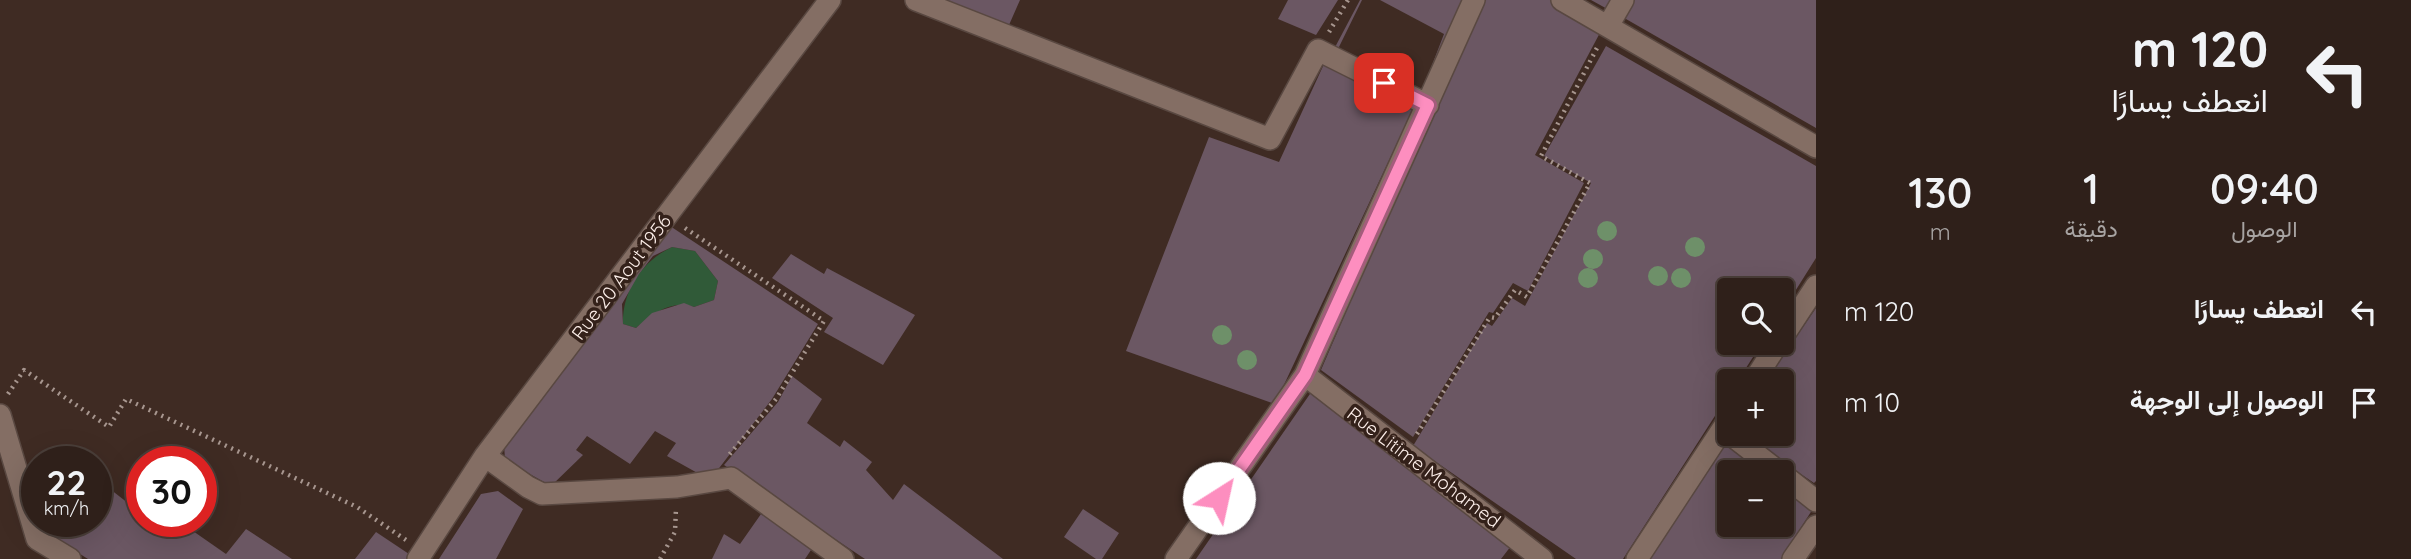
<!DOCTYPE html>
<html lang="ar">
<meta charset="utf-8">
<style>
body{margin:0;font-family:Quicksand,Vazirmatn,sans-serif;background:#3b2d27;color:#f1f3f6;direction:rtl;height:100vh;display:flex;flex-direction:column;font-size:26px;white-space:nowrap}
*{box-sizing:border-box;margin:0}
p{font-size:23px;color:#a7a3a2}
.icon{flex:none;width:38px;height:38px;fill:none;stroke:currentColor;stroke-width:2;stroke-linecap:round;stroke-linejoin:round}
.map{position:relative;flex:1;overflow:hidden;direction:ltr}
.side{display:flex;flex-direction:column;background:#2f201a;width:595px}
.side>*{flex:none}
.top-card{background:#2f201a;color:#f1f3f6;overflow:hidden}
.controls{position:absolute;left:1717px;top:278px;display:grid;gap:14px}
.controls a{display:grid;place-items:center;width:77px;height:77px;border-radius:7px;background:#2f201a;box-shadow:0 7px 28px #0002,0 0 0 2px #4a3e39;font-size:35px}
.speed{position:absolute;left:21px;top:446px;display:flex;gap:14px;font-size:35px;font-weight:700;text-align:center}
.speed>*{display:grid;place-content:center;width:91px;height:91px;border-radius:50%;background:#2f201a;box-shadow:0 7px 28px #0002,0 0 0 2px #4a3e39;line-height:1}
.speed small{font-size:18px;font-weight:400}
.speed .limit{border:10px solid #d22;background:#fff;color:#111}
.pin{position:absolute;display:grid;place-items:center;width:60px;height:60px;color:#fff;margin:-30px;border-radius:14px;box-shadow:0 4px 10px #0006}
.me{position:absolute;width:77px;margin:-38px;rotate:35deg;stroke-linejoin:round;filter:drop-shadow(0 0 5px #0008)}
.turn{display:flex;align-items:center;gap:24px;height:147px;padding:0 28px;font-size:32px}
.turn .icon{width:91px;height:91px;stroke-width:2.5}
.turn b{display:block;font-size:49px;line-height:60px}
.eta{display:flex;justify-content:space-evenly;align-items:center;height:119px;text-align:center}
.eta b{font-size:42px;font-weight:600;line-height:49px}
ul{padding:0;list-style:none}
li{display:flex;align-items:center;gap:21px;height:91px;padding:0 28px}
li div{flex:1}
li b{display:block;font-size:26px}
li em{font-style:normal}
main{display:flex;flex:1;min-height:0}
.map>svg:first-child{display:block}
</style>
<main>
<section class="side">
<div class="top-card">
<div class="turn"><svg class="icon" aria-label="left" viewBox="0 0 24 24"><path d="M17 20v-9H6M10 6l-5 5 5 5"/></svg><div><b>120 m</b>انعطف يسارًا</div></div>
</div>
<div class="eta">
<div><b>09:40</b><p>الوصول</p></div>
<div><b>1</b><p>دقيقة</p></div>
<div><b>130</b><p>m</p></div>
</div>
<ul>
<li><svg class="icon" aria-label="left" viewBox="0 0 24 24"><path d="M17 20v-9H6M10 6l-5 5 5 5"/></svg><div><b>انعطف يسارًا</b></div><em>120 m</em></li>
<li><svg class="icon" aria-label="arrive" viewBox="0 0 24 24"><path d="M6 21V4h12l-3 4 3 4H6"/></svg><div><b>الوصول إلى الوجهة</b></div><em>10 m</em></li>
</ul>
</section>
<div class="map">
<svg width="1816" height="559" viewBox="0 0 1816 559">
<rect width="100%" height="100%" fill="#3f2b23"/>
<!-- green -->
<path fill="#305a38" d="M672,247L695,251L718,281L714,300L694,307C673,299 652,314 636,328L623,324C622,291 642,261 672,247Z"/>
<!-- building -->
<path fill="#6b5763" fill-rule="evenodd" d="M946,0H1020L1009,25Z
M1288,0H1338L1316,35L1278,19Z
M1360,0H1362L1338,49L1333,51Z
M1380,0H1464L1429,73L1444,34Z
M1480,0H1553L1602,29L1535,155L1584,183L1528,291L1513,283L1493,313L1489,312L1413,437L1321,370Z
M1591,0H1617L1611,11Z
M1627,0H1816V128L1619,15Z
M1606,46L1816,166V258L1782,312V290H1729V343H1762L1737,382H1729V394L1623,559H1576L1413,446L1487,323L1492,326L1512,298L1525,306L1591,183L1544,156Z
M1324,64L1413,109L1275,404L1126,351L1209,137L1279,162Z
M670,226L818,324L772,399L710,480L667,456L676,443L655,431L630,464L587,436L576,450L583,455L551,486L505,460L504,444ZM672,247L695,251L718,281L714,300L694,307L684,303L652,313L636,328L623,324L622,304L639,274L653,256Z
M791,254L824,274L827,268L915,315L883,365L824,332L833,318L772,278Z
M1816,308V481L1814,483L1742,434H1782V382H1765Z
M792,376L822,399L807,423L840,447L844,440L872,462L866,470L893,500L904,484L1003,559H865L724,465L778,402Z
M1312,391L1511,546L1501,559H1196Z
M1726,444L1766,472H1729V525H1782V484L1814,507L1781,559H1645Z
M101,482L142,514V522H151L160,529L164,522H180L226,554L246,529L292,559H88L42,530L41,522H96V491Z
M498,491L523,509L496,559H439L481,494Z
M1083,509L1119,533L1102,559H1096L1064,537Z
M761,514L813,547L805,559H712L724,534L740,544Z
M376,532L409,554L406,559H355Z"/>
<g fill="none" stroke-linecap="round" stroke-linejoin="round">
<defs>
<path id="minor" d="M916,0L1270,139L1318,50L1428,105
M1562,0L1816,147
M1608,26L1623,0
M1782,338L1816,286
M1305,375L1542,559
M1753,382L1778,343
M0,415L37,539L70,559
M1730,434L1779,472
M485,456L528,487L542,494L677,487L731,478L843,559
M1782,474L1816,501
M418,559L485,456L830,0
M1176,559L1305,375L1474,0
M1637,559L1729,419
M1793,559L1816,526"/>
</defs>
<!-- minor casing -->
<use href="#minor" stroke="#594841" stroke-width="24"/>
<!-- path -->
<path stroke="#a7968f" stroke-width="4.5" stroke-dasharray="2 5" stroke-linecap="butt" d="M1329,32L1348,0
M685,228L824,321L776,399L729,455
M8,394L24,370L109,427L126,399L357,507L406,540
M1417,434L1490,317L1495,318L1515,290L1527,297L1590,183L1541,156L1598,46
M660,559L675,532L676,508"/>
<!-- minor -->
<use href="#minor" stroke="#846e64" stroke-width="21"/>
</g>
<!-- trees -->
<g fill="#6e9069">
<circle cx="1607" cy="231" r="10"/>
<circle cx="1695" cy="247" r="10"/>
<circle cx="1593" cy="259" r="10"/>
<circle cx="1658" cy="276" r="10"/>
<circle cx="1588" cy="278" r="10"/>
<circle cx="1681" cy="278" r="10"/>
<circle cx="1222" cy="335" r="10"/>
<circle cx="1247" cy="360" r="10"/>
</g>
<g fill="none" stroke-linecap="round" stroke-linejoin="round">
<defs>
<path id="route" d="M1219,498L1305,375L1428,105L1384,83"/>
</defs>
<!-- route casing -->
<use href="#route" stroke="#a45c7c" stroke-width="18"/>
<!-- route -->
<use href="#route" stroke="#fd8ebf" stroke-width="12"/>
</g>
<g text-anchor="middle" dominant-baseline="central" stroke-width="7" stroke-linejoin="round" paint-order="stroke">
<!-- street labels -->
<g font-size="19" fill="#fdefea" stroke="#34211a">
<text transform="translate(621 277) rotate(-53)">Rue 20 Aout 1956</text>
<text transform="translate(1424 467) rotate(37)">Rue Litime Mohamed</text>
</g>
</g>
</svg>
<div class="controls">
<a><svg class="icon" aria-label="search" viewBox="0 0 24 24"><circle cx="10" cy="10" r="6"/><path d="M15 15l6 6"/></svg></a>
<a>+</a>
<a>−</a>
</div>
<div class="speed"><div>22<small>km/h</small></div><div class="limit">30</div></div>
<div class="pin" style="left:1384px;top:83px;background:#d93025"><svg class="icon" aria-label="arrive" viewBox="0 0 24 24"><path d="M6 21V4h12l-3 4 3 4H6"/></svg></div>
<svg class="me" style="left:1219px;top:498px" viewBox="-20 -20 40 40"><circle r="19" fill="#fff"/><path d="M0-13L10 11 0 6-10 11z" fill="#fd8ebf"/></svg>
</div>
</main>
